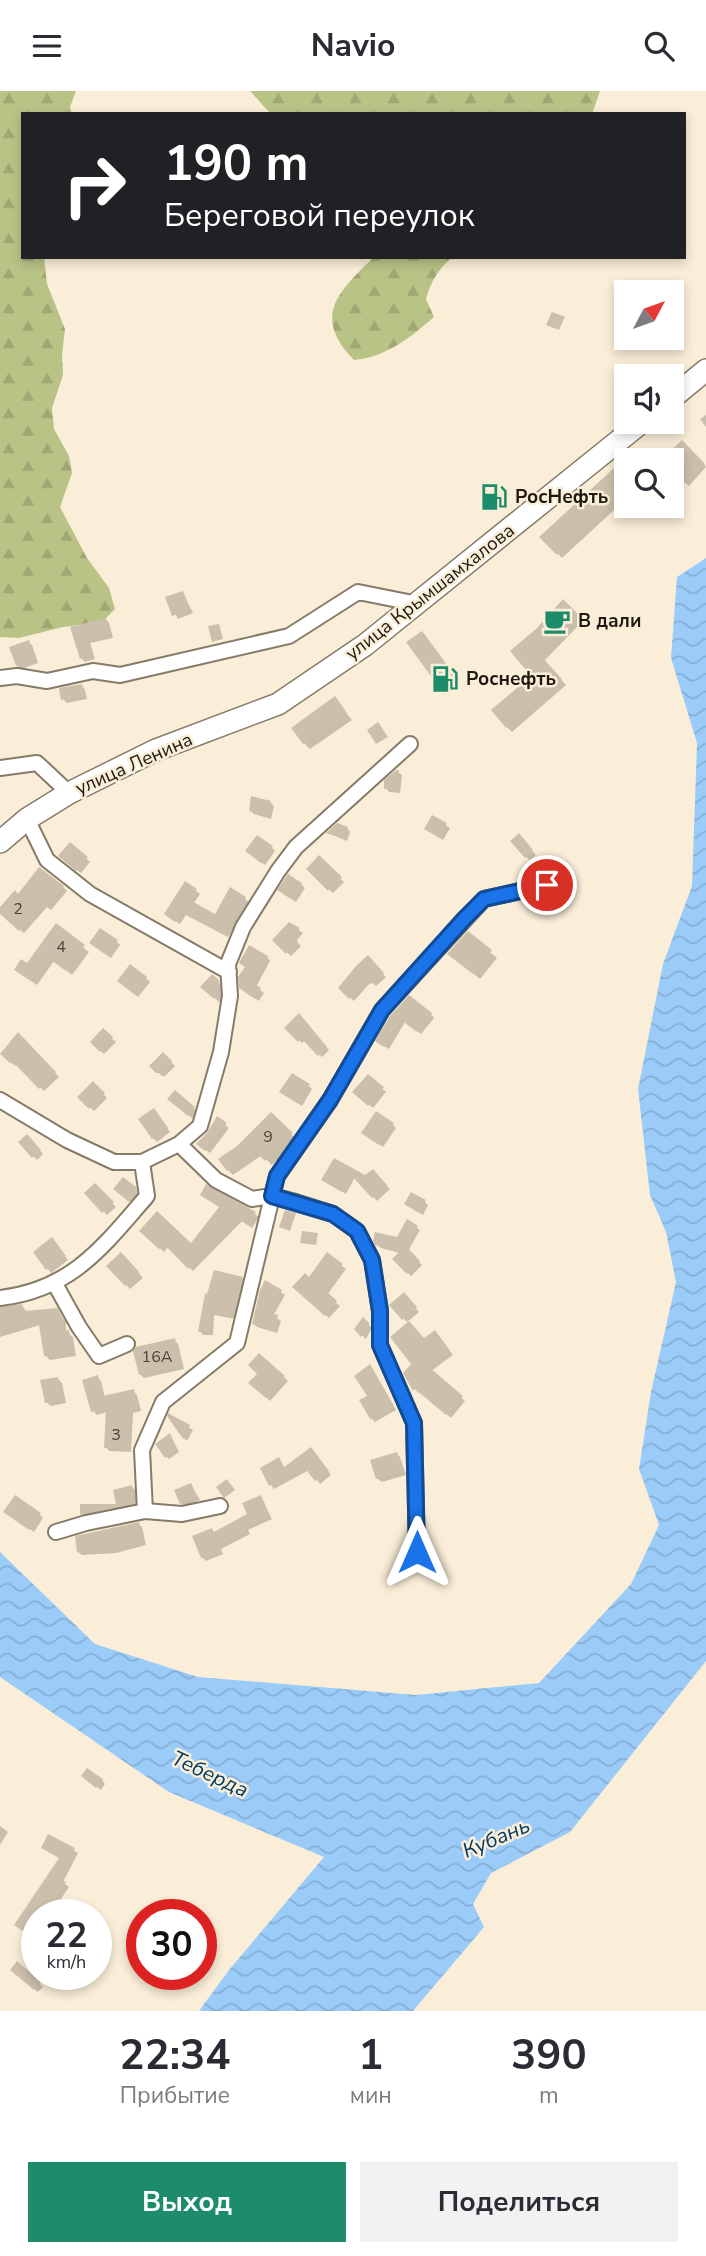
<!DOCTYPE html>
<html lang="ru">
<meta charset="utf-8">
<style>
body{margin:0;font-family:"Nunito Sans",sans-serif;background:#f2f2f3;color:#2b2b33;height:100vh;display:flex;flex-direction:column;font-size:26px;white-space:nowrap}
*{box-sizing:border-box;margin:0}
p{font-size:23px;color:#7c7c81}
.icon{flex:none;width:38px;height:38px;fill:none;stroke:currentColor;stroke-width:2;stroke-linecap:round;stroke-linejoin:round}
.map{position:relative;height:1920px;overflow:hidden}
.sheet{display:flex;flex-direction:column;background:#fff;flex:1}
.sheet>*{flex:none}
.guide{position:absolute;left:21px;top:21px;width:665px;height:147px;border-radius:0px;box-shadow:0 4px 10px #0003;background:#202124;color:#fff;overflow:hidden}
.needle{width:46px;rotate:49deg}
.controls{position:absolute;left:614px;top:189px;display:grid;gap:14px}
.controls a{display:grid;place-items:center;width:70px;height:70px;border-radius:0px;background:#fff;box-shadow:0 4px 10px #0003;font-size:35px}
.speed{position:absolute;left:21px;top:1808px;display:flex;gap:14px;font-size:35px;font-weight:700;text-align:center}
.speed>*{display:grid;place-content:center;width:91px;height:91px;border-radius:50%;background:#fff;box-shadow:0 4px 10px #0003;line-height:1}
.speed small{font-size:18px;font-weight:400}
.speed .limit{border:10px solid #d22;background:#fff;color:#111}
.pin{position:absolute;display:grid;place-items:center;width:60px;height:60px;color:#fff;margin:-30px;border:4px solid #fff;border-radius:50%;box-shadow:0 2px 7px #0007}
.me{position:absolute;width:77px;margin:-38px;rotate:0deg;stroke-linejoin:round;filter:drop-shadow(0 0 5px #0008)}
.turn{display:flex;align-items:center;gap:24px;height:147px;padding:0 28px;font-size:32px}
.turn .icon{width:91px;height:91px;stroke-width:2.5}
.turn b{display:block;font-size:49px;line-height:60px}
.eta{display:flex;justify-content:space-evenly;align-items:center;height:119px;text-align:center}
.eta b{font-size:42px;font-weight:700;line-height:49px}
.cta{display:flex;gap:14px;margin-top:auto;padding:14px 28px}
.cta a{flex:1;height:80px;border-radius:0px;background:#1c8c6b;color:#fff;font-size:28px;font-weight:700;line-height:80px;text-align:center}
.cta a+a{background:#f2f2f3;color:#2b2b33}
header{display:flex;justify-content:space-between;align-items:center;height:91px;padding:0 28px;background:#fff;font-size:32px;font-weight:700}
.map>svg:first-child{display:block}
</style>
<header><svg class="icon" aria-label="menu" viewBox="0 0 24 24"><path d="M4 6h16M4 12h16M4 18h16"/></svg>Navio<svg class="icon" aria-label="search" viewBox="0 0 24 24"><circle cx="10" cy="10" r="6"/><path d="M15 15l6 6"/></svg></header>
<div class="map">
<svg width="706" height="1920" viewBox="0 0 706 1920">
<defs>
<pattern id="forest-firs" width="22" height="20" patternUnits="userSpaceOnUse" patternTransform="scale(1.75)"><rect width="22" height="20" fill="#b9c386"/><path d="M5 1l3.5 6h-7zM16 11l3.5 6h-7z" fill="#9fa773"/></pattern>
<pattern id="water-waves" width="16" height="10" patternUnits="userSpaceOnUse" patternTransform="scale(1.75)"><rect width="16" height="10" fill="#9bccf9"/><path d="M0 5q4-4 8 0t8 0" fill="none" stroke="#85afd4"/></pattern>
</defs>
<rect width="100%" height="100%" fill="#faeed8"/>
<!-- forest -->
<path fill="url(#forest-firs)" d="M0,0H76L70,16L72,23H23V166H44L47,193L65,238L62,264L63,284L52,317L54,338L69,365L72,382L60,416L87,467L109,497L115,518L102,531L63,536L19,547L0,546Z
M250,0H600L592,23H271Z
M374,166H452C438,179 431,190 426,208L434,226C410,247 386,266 354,269C311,225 339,200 374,166Z"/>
<!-- water -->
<path fill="url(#water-waves)" d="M706,467V1570L570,1741L491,1782L473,1813L484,1836L413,1920H199L229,1879L324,1766L169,1701L0,1586V1461L95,1553L198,1586L416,1604L539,1592L631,1493L659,1434L639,1378L651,1301L676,1191L666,1141L650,1104L638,998L663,873L692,795L697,652L671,567L677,486Z"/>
<!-- shadow -->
<path fill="#0003" d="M706,324V336L700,328Z
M682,351L706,376L689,395L672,378V369H664Z
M624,370L626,373V408L562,467L542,446Z
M183,502L193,522L178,528L167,507Z
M563,510L583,530L544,570L566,594L512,641L507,636L533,585L538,538Z
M105,528L109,532L113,547L90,552L95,568L85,571L81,567L72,537Z
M424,544L460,592L444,604L442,602Z
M28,551L32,554L38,572L21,578L17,575Z
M82,595L85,599L87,608L67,612L63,608Z
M335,608L352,629L310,658L304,652Z
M398,681L402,684L400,702L389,701L386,697Z
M270,711L274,715L271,728L254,723L250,719Z
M433,726L450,737L443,749L426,738Z
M347,737L350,741L347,750L328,742Z
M519,745L536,764L529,769L512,750Z
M70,753L90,771L81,782L64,769Z
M272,757L275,760L265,774L251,764Z
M319,767L344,791L333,802L308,778Z
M186,792L200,803L193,813L216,825L231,799L249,811L228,846L186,824L180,833L169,826Z
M301,793L305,797L296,811L283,803Z
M63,796L67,800L51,819L47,816L24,842L0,821V818L19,805Z
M289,833L303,842L296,850L301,855L291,865L274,849Z
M56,835L89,861L72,884L54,870L37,894L22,884Z
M468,843L497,867L480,888L455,868Z
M116,850L120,854L111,867L95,856Z
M267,866L270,870L256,896L264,902L259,910L245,901Z
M368,867L386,886L376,895L371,891L354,910L340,897Z
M213,885L222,895L223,906L219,911L203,896Z
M146,887L150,891L138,906L123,894Z
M431,923L434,927L421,943L405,931L389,958L381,953L391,926Z
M299,925L329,959L322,966L305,949L302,952L286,937Z
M103,939L116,951L104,963L92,951Z
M19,944L59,986L44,1000L17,973L15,975L2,963Z
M163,963L175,975L165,985H162L151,975Z
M368,985L386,1001L373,1017L355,1001Z
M93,993L107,1007L94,1020L79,1006Z
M309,995L312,998L302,1015L285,1004Z
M175,1001L198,1021L193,1028L173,1011Z
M158,1023L170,1041L157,1051L153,1047Z
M271,1023L297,1049L272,1074L262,1064L233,1084L228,1079L238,1057Z
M392,1033L396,1037L383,1056L367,1045Z
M225,1034L229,1037L210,1062L202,1056Z
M27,1045L43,1063L37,1069L20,1051Z
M334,1069L366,1086L372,1080L390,1098L377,1110L355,1086L346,1103L323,1089Z
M95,1094L116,1116L107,1124L87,1102Z
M207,1095L259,1126L252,1137L242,1130L193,1180L168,1156L164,1161L141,1140L192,1155L221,1117Z
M135,1097L140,1106L134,1113L119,1101Z
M425,1111L428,1114L423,1124L406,1113Z
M408,1131L420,1139L408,1160L422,1174L411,1185L394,1168L400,1162L381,1157L377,1153L398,1148Z
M55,1152L68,1169L51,1182L35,1161Z
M121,1164L143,1187L130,1198L109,1175Z
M327,1164L346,1178L327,1204L340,1215L329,1227L295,1196L310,1188Z
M242,1188L245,1191L235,1228L214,1224L213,1244H203L200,1240L207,1204Z
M266,1191L285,1204L273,1225L281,1230L277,1242L257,1236L253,1232Z
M404,1204L419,1221L407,1231L424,1249L439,1245L453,1264L431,1280L465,1310L451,1327L420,1300L418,1302L405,1282L414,1274L409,1233L403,1227Z
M22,1215L27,1221L57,1219L66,1231V1241L73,1246L76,1265L50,1269L45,1264L40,1234L0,1246V1224Z
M363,1229L372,1237L366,1248L356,1238Z
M174,1249L178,1253L184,1278L144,1287L140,1283Z
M259,1264L288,1290L270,1310L251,1292L259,1283Z
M370,1275L396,1319L375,1331L371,1327Z
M97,1286L101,1290L105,1307L133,1300L137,1304L141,1320L133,1322L131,1361L109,1360L106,1356L107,1321L97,1324L93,1320Z
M58,1288L62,1292L66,1312L51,1315L47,1312Z
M169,1325L193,1339L187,1350L184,1347Z
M170,1344L179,1361L169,1368L166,1365Z
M314,1362L331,1384L320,1393L309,1379L274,1398L271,1394L279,1369L285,1378Z
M396,1363L400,1366L406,1384L382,1391L378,1388L373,1370Z
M191,1394L200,1409L185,1416L181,1412Z
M132,1396L136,1400L138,1416L85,1427L82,1423L118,1415Z
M260,1406L272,1428L248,1439L250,1443L221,1458L223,1463L206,1470L202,1466L215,1442L249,1423Z
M9,1424H40L43,1427L34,1441Z
M138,1433L142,1436L146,1454L116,1462L82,1464L78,1461Z
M87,1689H102L105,1693L101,1699Z
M0,1735L8,1741L0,1754Z
M49,1745L78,1762L63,1791L69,1796L50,1824H37V1844L34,1847L20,1838L61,1768L43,1757Z
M17,1873L43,1896L38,1901L12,1879Z"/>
<!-- building -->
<path fill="#ccc0ac" d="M552,221L565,226L559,239L546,234Z
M682,349L705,373L684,393L672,380V369H661Z
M626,366V400L557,464L539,446Z
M183,500L190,518L172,525L165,506Z
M563,508L579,524L540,564L562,588L506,637L491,619L531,585L510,560L537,537Z
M106,527L110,543L87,549L92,564L80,568L70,536Z
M219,533L223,548L212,551L208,535Z
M422,540L459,590L441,603L431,589L433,588L406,551Z
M29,549L35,569L16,575L9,556Z
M82,593L84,605L61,609L59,597Z
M335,605L347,622L303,653L291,637Z
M378,631L388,646L376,653L367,639Z
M396,679H399L397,699L384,698V689Z
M251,705L271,710L267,725L249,720Z
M432,724L447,732L439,747L424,738Z
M337,732L348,736L344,748L326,742Z
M519,742L533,759L525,767L510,750Z
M257,744L273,755L261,772L245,760Z
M70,751L88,766L76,780L58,765Z
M319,764L342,786L328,800L306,778Z
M39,776L64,795L46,817L43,814L19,840L0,823V816L15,799L18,803Z
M288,783L302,792L292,808L277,799Z
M185,790L197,798L190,809L215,823L230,796L246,806L224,844L182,821L175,831L164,823Z
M289,831L300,837L293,845L298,850L286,863L272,849Z
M56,832L85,854L66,880L47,866L31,890L14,879L21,868L27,872Z
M100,837L118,849L107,864L89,852Z
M468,840L492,859L473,883L447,863Z
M249,854L268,865L253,892L261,897L255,908L239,897L238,886L245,876L239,872Z
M368,864L384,882L371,893L367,888L349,908L338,897L356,875Z
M130,873L147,886L134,903L117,890Z
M212,883L219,889L220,901L214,908L200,896Z
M409,904L432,922L417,941L401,929L384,956L375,950L390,925Z
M299,922L327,956L318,965L301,947L298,951L284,937Z
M103,937L113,946L100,961L90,951Z
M18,941L56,981L39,998L12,970L10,972L0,963Z
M163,961L172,970L161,982H156L149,975Z
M292,982L310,993L297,1012L279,1001Z
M368,983L384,996L368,1015L352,1001Z
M93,990L105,1002L89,1018L77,1006Z
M175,999L195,1016L188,1025L167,1008Z
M154,1017L168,1037L152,1048L138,1028Z
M376,1020L394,1032L379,1054L361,1042Z
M271,1021L293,1042L265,1070L255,1060L227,1080L218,1068L237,1055Z
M217,1025L227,1032L205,1060L196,1053L207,1042Z
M27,1043L41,1059L32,1067L18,1051Z
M334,1067L365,1084L373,1078L387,1094L372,1107L351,1084L342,1101L321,1089Z
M123,1086L136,1096L137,1101L129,1111L113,1098Z
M95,1092L114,1111L102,1122L84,1102Z
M206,1093L256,1121L248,1134L237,1128L188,1178L164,1153L159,1158L139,1140L157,1120L191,1152L219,1116L200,1104Z
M411,1101L426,1109L419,1122L404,1113Z
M285,1119L296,1122L290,1140L279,1136Z
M407,1128L418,1135L406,1155L420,1170L407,1183L392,1168L400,1160L375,1154L373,1150L375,1141L397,1146Z
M302,1140L318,1142L316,1154L300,1152Z
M52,1146L66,1165L46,1179L33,1161Z
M121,1161L140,1182L125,1195L106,1175Z
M327,1161L343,1173L325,1199L337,1210L325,1225L292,1196L305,1182L309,1186Z
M214,1179L243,1186L232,1225L211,1221L210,1241H198L205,1202L207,1203Z
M265,1189L282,1199L269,1222L278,1224L274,1240L252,1233L260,1199Z
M404,1201L417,1216L402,1229L389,1214Z
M22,1213L24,1220L58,1217L61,1224L62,1240L69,1239L72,1261L44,1265L38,1228L0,1240V1216Z
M363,1226L369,1232V1236L361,1246L354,1238Z
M409,1230L424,1247L435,1239L450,1260L429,1276L463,1305L446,1324L415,1298L413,1300L403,1282L411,1273L390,1246Z
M175,1247L181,1275L139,1284L133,1260L136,1256Z
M259,1262L285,1285L266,1307L248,1292L257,1283L248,1274Z
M370,1273L394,1315L370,1328L359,1309L367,1305L354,1285Z
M98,1284L103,1305L134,1298L138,1317L130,1319L128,1358L104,1357L106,1317L91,1321L82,1289Z
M58,1286L63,1309L45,1312L40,1289Z
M168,1322L190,1334L183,1348L167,1325Z
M170,1342L177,1358L165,1367L155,1353Z
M311,1356L329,1380L315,1390L304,1376L269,1395L260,1377L279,1366L284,1376Z
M397,1361L403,1380L376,1388L370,1369Z
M227,1388L235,1399L224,1407L216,1396Z
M191,1392L197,1405L180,1413L174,1399Z
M132,1394L135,1412L80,1424V1413H116L113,1399Z
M15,1404L41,1422L29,1439L3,1421Z
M261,1404L270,1425L245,1435L247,1439L219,1454L221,1460L201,1467L192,1445L212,1437L214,1441L247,1423L242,1412Z
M139,1431L143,1450L112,1459L77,1461L75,1445Z
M87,1677L103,1688L96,1697L81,1685Z
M48,1743L75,1757L60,1787L66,1791L44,1824H37V1835L30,1845L14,1834L59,1767L41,1757Z
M17,1870L41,1891L34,1899L10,1879Z"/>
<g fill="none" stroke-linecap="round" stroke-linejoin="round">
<defs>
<path id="street" d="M0,587L17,585L47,590L93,580L120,584L289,545L358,501L418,513
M0,677L37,672L69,702
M27,728L47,769L90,803L229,881
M0,1009L67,1049L114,1071H142
M179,1053L216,1089L252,1108L272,1105L296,1111L333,1123L357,1140L372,1169L380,1220V1254L414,1332L417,1461
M55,1193L79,1236L99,1265L127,1253
M0,1207C71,1199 103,1156 147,1105L142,1071L179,1053L200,1035L221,961L230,905L228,873L243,836L278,780L296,756L410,653
M145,1420L182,1423L220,1415
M56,1441L86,1432L145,1420L142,1359L163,1311L237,1252L277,1085L330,1009L382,919L484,808L547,794"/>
<path id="secondary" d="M672,307L706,279
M0,751L27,728L69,702L156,659L278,613L365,554L642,331"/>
</defs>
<!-- street casing -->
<use href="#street" stroke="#867b68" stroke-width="18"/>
<!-- secondary casing -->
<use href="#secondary" stroke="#867b68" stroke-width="24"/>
<!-- street -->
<use href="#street" stroke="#fff" stroke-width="14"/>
<!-- secondary -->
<use href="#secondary" stroke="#fff" stroke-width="21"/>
</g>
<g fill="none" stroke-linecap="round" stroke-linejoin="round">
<defs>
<path id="route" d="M417,1461L414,1332L380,1254V1220L372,1169L357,1140L333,1123L272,1105L277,1085L330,1009L382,919L465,827L484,808L547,794"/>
</defs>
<!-- route casing -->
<use href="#route" stroke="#114b97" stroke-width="18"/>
<!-- route -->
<use href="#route" stroke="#1a73e8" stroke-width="12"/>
</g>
<!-- icons -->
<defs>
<symbol id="fuel-bare" viewBox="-9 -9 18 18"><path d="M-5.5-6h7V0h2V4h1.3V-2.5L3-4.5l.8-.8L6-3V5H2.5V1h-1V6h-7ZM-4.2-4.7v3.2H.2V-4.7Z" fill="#1c8c6b" stroke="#faeed8" stroke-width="2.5" paint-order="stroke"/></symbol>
<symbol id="cafe-bare" viewBox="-9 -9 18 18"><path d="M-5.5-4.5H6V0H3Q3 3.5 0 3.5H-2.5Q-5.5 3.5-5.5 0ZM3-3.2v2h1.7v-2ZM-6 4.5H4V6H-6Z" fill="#1c8c6b" stroke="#faeed8" stroke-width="2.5" paint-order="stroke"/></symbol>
</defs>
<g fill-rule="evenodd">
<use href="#fuel-bare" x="475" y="387" width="38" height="38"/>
<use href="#cafe-bare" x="538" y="511" width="38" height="38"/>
<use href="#fuel-bare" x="426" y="569" width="38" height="38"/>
</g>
<g text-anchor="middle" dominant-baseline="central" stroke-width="5" stroke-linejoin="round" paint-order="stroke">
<!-- number labels -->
<g font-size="16" fill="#4a4438">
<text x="18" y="818">2</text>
<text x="61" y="856">4</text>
<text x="268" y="1046">9</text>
<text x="157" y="1266">16А</text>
<text x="116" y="1344">3</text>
</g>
<!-- poi labels -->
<g font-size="19" font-weight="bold" fill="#1e1a12" stroke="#faeed8" text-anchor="start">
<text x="515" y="406">РосНефть</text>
<text x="578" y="530">В дали</text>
<text x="466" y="588">Роснефть</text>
</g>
<!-- street labels -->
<g font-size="19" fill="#1e1a12" stroke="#faeed8">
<text transform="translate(430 501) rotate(-38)">улица Крымшамхалова</text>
<text transform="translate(134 673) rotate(-24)">улица Ленина</text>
</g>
<!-- water labels -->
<g font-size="21" font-style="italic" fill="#023c65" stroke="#faeed8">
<text transform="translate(210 1683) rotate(25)">Теберда</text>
<text transform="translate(496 1747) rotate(-23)">Кубань</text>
</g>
</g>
</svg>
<div class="controls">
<a><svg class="needle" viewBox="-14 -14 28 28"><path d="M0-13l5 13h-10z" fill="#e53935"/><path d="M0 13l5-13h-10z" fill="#7c7c81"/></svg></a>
<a><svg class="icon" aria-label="sound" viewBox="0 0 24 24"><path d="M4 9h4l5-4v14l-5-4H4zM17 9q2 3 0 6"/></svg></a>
<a><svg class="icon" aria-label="search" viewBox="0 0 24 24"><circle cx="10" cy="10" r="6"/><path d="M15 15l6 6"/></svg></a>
</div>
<div class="speed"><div>22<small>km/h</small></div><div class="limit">30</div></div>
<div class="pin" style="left:547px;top:794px;background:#d93025"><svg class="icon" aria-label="arrive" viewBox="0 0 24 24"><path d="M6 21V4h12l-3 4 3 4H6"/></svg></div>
<svg class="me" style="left:417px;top:1461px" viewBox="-20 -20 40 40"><path d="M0-17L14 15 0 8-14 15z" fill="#1a73e8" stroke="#fff" stroke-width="4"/></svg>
<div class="guide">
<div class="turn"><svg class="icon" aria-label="right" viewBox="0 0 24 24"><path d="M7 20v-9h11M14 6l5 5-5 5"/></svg><div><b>190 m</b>Береговой переулок</div></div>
</div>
</div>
<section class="sheet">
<div class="eta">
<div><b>22:34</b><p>Прибытие</p></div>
<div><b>1</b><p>мин</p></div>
<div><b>390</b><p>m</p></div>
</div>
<div class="cta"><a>Выход</a><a>Поделиться</a></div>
</section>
